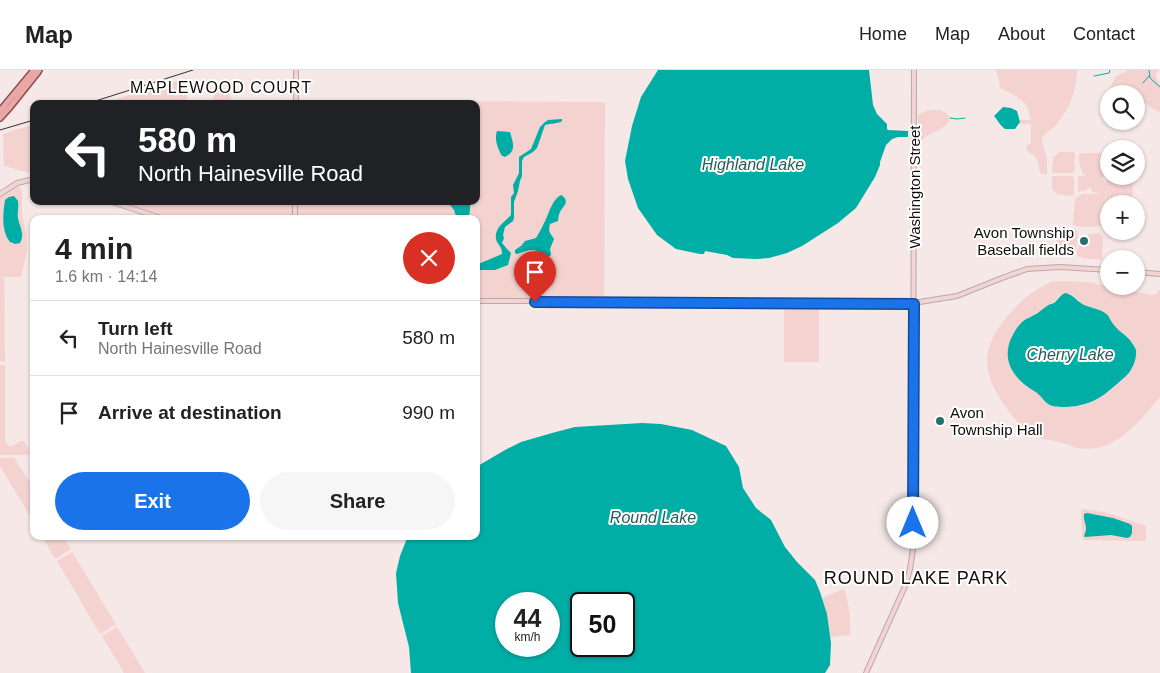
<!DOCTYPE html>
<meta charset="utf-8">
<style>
body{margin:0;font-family:Arial,sans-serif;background:#f6f6f6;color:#222;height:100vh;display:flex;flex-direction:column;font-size:19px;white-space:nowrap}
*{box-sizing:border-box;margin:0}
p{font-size:16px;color:#767676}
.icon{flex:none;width:28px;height:28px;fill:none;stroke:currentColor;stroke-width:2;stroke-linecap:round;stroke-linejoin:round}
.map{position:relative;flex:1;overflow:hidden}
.side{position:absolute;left:30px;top:145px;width:450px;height:325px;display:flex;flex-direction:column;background:#fff;border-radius:10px;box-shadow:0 1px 4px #0004}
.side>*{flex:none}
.guide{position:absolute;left:30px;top:30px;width:450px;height:105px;border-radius:10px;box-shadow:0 1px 4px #0004;background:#202124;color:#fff;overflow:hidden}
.buttons{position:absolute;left:1100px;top:15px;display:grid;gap:10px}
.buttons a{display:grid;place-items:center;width:45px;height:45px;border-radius:50%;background:#fff;box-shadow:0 1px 4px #0004;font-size:25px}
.speed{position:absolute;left:495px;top:522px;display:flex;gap:10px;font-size:25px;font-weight:700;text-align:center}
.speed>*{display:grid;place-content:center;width:65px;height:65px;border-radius:50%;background:#fff;box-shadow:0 1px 4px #0004;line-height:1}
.speed small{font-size:12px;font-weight:400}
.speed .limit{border:2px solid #111;border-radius:8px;background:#fff;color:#111}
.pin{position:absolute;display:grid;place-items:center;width:42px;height:42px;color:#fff;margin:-51px -21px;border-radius:50% 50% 50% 0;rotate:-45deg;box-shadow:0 0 5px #0007}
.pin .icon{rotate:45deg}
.me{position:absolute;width:55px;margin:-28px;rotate:0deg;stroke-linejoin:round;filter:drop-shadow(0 0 4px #0008)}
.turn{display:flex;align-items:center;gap:18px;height:105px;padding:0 25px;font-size:22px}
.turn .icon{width:65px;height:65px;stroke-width:2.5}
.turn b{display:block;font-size:35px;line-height:42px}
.round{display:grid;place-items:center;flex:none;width:52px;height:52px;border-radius:26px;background:#f6f6f6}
.summary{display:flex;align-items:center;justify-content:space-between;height:85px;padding:0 25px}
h1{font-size:30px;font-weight:800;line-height:38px}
.button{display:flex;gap:10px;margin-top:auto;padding:10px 25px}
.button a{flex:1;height:58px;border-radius:30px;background:#1a73e8;color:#fff;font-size:20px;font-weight:800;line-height:58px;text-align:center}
.button a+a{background:#f6f6f6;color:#222}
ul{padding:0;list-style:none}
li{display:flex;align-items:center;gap:15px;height:75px;padding:0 25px;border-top:1px solid #e0e0e0}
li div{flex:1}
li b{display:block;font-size:19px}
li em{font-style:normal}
header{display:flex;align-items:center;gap:30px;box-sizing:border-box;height:70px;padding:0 25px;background:#fff;border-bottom:1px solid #e0e0e0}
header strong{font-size:24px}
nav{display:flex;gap:28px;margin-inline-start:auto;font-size:18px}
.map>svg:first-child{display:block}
</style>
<header>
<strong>Map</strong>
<nav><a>Home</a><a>Map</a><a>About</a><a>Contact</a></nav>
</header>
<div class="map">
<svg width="1160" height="603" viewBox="0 0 1160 603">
<rect width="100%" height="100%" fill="#f5e8e7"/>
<!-- green -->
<path fill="#f4d2d0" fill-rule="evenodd" d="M996,0H1077C1077,20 1069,41 1055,56C1051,59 1047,62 1043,66L1042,71L1047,89V104H1041L1036,87L1027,81L1026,77L1031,73V56L1030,54H1018L1020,52L1019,50H1030C1031,31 1014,25 1000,18L999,11Z
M1129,0H1159L1156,4V8L1160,15V42C1150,39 1147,32 1136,31V24H1111V16L1116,6Z
M187,8L188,34H101L142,21V22Z
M219,18L229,19L230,21L228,22L234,34H210L214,25L213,24L214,21Z
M375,31L605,32L604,228L476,229V149H173L118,131H476V34H373Z
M932,40C939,40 944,40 949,46C951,58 935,61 927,66C923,68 921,72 918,75V45L926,41Z
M34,54V104L4,96L3,64Z
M1059,82H1073L1075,84L1074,101L1073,103H1052L1053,88Z
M1081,83H1102L1104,84V106L1102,109L1106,113L1105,154L1104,156L1081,157L1073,155L1075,129L1082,124H1102L1093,122L1091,121V116L1085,121H1078V107L1080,106H1086C1080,100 1079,94 1079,85Z
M1108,103L1109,106H1125L1133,112L1132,134H1109V161H1132L1131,165L1130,166L1106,165V105Z
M1052,106H1072L1074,108V124L1072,126L1057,124L1052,119Z
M16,116L20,117L22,122V144L26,163L27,181L21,207H4L5,292L0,291V128Z
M1058,159L1076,160L1078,162L1076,180L1074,182C1060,181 1055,175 1056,161Z
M1096,163H1099L1103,167L1102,189L1101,190C1095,189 1078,190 1077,184C1076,180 1081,172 1082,168L1089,164Z
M1066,211L1087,212L1152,225L1156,224L1160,219V327C1147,343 1126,368 1107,375C1098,379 1082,380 1073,377C1071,376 1069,374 1066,374C1058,371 1049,371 1041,368C1026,362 1016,351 1007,339C978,299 981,273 1015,238C1024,228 1029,225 1041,217C1044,216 1048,213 1051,212C1055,211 1061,211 1066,211ZM1071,224L1082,233L1089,237L1105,243L1114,256L1129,268L1136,278L1133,296L1130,303L1110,321L1093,332L1083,335L1062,337L1048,335L1038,323L1027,317L1019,309L1012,301L1008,279L1013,263L1020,254L1029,247L1037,244L1049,234L1054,232L1060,225Z
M784,236H819V292H784Z
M0,295H5V371L10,377L21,371H24L30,382L29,384L28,385H0Z
M0,388H14L34,418V453L0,396Z
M1083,439L1105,442L1146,456V470L1144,471L1083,470L1082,469L1081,440Z
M42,466H63L71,479L55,489Z
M72,482L116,554L100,564L57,491Z
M844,519C849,534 851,549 850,565L830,567L827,544L822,528Z
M117,557L145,603H124L102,566Z"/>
<!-- water -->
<path fill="#00aea6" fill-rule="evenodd" d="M658,0H869L873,35L877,44L887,54V59L888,60L908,61V67H898L892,69L886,75L880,92V95L875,107L856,138L838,153L802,176L787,183L769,188L756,189L733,188L727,185L705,181L704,184H700L676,179L657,165L638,138L628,109L625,91L632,56L641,27Z
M1003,37L1011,38L1017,41L1020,52L1015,59H1005C1000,55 998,51 994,46Z
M562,49V51C558,54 551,53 545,55L537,78L533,82L524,87L522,91V106L520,111L518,121L514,132V148L513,151L505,157L503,165L504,168L502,173L507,179L511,183L508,195L495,200H481L476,202V195L502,184C502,175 497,175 496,169C494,158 505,152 511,145V127L514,123L513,115L519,103V87L531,79L540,57L544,53L548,50Z
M497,61L510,62C513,73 517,81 505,87L503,86H502C498,79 494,69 497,61Z
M561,125C571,131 563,136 560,142C559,143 558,150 558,151L550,154C548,163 550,162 554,169L550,179L551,184L550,186H545C535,177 529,180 517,184L515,183V180L521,176L525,171L536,168C540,162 543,155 546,149C550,140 553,129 561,125Z
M14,126L18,131C19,137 17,143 18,148C20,159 25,163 20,173L15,174L13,173L10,172C1,161 3,143 5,130L9,127Z
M447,131H471C469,136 471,139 469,145L461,147L456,146L454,140Z
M1065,223C1072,224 1075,229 1081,233C1088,238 1098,238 1105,243C1110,246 1110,251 1114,255C1118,261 1125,264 1130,270C1132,273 1135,277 1136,280C1137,289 1132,301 1125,307C1104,325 1096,335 1066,337C1061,337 1052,337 1048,334C1043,330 1040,324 1034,321C1016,310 1002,294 1010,271C1013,264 1016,258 1022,252C1027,248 1033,246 1038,243C1041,240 1044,238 1047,236C1049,234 1052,234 1054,233C1058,230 1060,225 1065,223Z
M642,353L661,354L692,360L726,376L739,397L743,418L756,438L771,450L785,477L797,492L815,510L820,522L827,544L831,573L830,595L825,603H411L409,577L398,533L396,503L400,486L408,466H476V397L505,380L521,372L552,363L575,357ZM506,534H549V576H506ZM581,534H624V576H581Z
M1087,443L1113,448L1130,454L1132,456V463L1130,467L1127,468L1111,465L1085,467L1084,466C1089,454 1083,454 1084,444Z"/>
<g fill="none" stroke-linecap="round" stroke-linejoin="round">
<!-- stream -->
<path stroke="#00aea6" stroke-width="1" d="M1149,0L1150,8L1160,17
M1094,6L1109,3L1110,0
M1143,13L1149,6
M950,48L957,49L965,48"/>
<defs>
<path id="secondary" d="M296,34V0
M0,124L17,113L34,109
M109,131L164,149
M295,149V131
M1136,202L1160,204
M476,231L806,232L907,234L957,226L1002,208L1027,199L1060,197L1109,200
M866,603L906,514L910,499L913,479L914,0"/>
<path id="primary" d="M0,41L34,0
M0,48L10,37L38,2L39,0"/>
</defs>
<!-- secondary casing -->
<use href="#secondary" stroke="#b7aaa9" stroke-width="6"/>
<!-- primary casing -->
<use href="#primary" stroke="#944a4b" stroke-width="8"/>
<!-- secondary -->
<use href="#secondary" stroke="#f4d3d3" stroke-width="4"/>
<!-- primary -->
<use href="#primary" stroke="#e9a7a7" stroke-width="5"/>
<!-- rail -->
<path stroke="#373131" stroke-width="1" d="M86,34L193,0
M0,60L34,50"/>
</g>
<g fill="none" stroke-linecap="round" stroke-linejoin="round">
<defs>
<path id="route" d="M535,232L914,234L913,453"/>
</defs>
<!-- route casing -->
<use href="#route" stroke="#114b97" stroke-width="12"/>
<!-- route -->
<use href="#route" stroke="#1a73e8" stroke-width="9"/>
</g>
<!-- markers -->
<g fill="#26706b" stroke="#fff" stroke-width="2">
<circle cx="1084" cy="171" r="5"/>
<circle cx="940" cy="351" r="5"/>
</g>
<g text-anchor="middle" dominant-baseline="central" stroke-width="4" stroke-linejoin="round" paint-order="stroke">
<!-- street labels -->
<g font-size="15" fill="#100c0c" stroke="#fff">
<text transform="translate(914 117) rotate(-90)">Washington Street</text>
</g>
<!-- poi labels -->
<g font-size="15" fill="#100c0c" stroke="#fff" text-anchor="end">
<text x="1074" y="162">Avon Township<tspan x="1074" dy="17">Baseball fields</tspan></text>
<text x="950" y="342" text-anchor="start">Avon<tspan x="950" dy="17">Township Hall</tspan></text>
</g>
<!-- neighbourhood labels -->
<g font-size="16" letter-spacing="1" fill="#100c0c" stroke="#fff">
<text x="221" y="17">MAPLEWOOD COURT</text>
</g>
<!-- water labels -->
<g font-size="16" font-style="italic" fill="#265e5a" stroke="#fff">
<text x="753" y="94">Highland Lake</text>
<text x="1070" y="284">Cherry Lake</text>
<text x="653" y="447">Round Lake</text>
</g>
<!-- quarter labels -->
<g font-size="18" letter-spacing="1" fill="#100c0c" stroke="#fff">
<text x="916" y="508">ROUND LAKE PARK</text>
</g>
</g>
</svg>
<div class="buttons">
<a><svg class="icon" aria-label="search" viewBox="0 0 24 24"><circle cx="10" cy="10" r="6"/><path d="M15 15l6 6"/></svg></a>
<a><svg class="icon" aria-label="layers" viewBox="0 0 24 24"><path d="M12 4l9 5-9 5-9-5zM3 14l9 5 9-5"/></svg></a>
<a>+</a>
<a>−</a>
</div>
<div class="speed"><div>44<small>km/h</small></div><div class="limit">50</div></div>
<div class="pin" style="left:535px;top:232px;background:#d93025"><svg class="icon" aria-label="arrive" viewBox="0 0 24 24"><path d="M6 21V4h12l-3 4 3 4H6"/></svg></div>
<svg class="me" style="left:913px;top:453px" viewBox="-20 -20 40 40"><circle r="19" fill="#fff"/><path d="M0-13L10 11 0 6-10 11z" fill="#1a73e8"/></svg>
<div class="guide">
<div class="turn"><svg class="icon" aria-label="left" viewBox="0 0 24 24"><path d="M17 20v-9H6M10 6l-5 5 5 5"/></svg><div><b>580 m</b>North Hainesville Road</div></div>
</div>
<section class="side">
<div class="summary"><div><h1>4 min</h1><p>1.6 km · 14:14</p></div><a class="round" style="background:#d93025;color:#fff"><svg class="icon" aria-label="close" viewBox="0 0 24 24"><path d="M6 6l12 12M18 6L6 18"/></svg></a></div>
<ul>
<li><svg class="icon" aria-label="left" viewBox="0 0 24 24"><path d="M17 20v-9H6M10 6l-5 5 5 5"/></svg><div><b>Turn left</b><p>North Hainesville Road</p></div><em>580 m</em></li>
<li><svg class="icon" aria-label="arrive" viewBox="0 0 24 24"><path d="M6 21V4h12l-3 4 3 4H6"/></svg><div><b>Arrive at destination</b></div><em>990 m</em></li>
</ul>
<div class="button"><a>Exit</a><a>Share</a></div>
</section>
</div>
